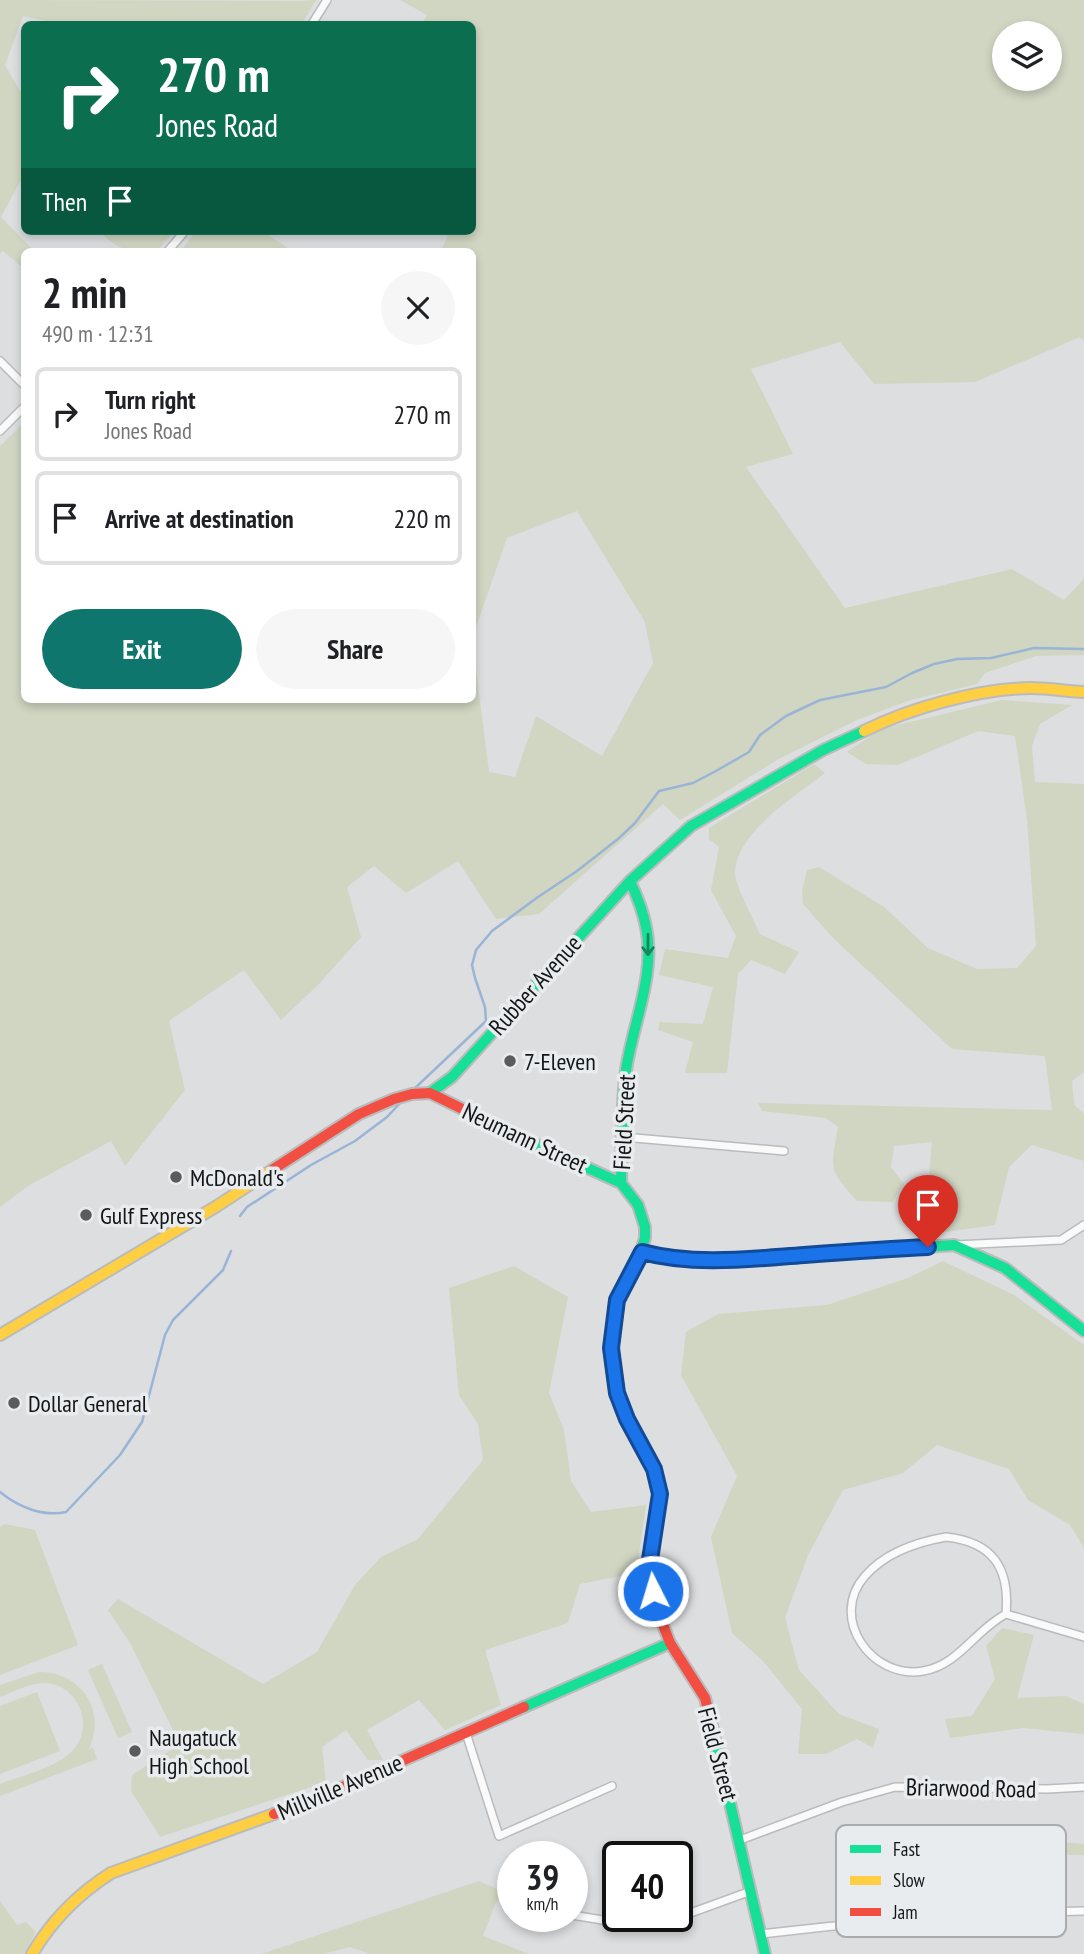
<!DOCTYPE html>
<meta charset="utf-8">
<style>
body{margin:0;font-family:"PT Sans Narrow",sans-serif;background:#f6f6f6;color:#202124;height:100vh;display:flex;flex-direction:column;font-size:26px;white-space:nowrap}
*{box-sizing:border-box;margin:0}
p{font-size:23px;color:#757577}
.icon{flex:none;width:38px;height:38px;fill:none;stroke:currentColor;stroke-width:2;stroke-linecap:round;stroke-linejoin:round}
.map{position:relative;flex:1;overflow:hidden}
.drawer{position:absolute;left:21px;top:248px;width:455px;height:455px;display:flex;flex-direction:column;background:#fff;border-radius:10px;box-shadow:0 4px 10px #0003}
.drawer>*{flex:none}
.banner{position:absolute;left:21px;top:21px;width:455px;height:214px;border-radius:10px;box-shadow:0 4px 10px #0003;background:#0b6e4f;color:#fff;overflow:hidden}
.tools{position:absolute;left:992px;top:21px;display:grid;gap:14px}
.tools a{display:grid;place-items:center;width:70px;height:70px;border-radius:50%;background:#fff;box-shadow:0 4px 10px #0003;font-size:35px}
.speed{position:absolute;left:497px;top:1841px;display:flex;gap:14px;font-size:35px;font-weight:700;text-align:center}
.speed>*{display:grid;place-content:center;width:91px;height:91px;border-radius:50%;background:#fff;box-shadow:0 4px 10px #0003;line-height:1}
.speed small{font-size:18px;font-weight:400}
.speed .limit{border:4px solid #111;border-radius:10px;background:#fff;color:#111}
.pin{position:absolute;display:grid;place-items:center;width:60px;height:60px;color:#fff;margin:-72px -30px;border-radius:50% 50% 50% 0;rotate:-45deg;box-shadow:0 0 7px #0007}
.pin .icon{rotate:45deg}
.me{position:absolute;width:77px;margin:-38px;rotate:355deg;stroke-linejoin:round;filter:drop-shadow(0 0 5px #0008)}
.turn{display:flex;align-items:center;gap:24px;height:147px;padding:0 21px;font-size:32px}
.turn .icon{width:91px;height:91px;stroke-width:2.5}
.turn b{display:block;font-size:49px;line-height:60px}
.then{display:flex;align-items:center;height:66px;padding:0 21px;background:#0003;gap:14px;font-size:26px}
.round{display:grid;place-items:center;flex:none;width:74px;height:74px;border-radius:37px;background:#f6f6f6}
.summary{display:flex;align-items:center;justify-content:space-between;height:119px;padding:0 21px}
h1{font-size:42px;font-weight:700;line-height:52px}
.action{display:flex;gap:14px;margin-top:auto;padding:14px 21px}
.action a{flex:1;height:80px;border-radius:42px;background:#0f766e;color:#fff;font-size:28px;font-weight:700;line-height:80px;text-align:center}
.action a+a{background:#f6f6f6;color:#202124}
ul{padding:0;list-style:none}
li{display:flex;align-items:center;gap:21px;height:94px;margin:0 14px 10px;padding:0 7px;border:4px solid #e0e0e0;border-radius:10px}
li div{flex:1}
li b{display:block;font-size:26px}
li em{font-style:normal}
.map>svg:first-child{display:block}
</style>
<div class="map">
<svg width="1084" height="1954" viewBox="0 0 1084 1954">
<rect width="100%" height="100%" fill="#dcdee0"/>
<!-- green -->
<path fill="#d0d6c2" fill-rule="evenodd" d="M0,0L299,1L316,0L302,24H58L23,16L5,65L24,98V180H21L1,217L35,252H24V269L3,251L0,254Z
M400,0H1084V341L1080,337L975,382L874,384L840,342L751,369L793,454L746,467L845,608L1012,569L1064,600L1084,579V655L1036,656L985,673L977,684L911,700L857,720L777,760L680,820L663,804L539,914L496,919L458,861L406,893L374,866L347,887L361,937L318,985L281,1020L244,970L169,1021L185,1090L125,1166L111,1141L28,1186L0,1207V446L24,422V700H472L473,646L489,772L515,777L536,716L602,756L653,663L645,622L577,511L507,538L473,636L472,252H440L448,236L438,231H472V24H422L427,15ZM1004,33H1050V79H1004Z
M100,231H170L173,233L156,252C132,252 116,251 100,231Z
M196,231H262L294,252H180Z
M1002,700L1072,705L1040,724L1032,746L1035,782L1084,784V1072L1072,1081L1074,1104L1084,1114V1161L1032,1145L1009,1167L995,1225L924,1235L932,1142L894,1146L891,1167L904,1184L892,1202L857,1201C827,1167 831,1170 838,1127L826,1118L762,1111L758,1103L1052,1110L1045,1056L952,1049L832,937L803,904L802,891L807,870L819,867L884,907L928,948L977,969L1017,968L1036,946L1027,820L1015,736L978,731L898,765L866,764L847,752L881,729Z
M814,764L825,773C795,797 736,831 735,874C735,885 755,922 760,934L799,952L785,974L751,960L738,974L727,1073H685L693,1042L658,1030L660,1022L703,1024L713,987L659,975L665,949L728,958L736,936L711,890L719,847L709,839V828Z
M943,1261L1014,1295L1084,1345V1548L1070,1525L1028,1500L1009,1469L937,1445L903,1473L843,1490L808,1555L785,1618L799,1670L839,1714L879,1729L873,1748L857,1739L826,1754H798L802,1709L763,1661L732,1633L711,1537L737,1476L681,1375L686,1332L718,1314L827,1305L908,1278Z
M514,1266L568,1297L549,1393L564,1430L571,1481L591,1512L646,1505L636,1573L580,1584L568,1623L485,1650L501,1705L445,1730L419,1700L367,1730L383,1760H368L346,1730L322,1747L326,1782L160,1837L131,1791L132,1775L180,1744L130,1643L108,1610L118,1599L263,1684L317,1652L355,1585L381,1557L418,1539L483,1460L478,1424L459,1395L449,1288Z
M5,1524L35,1530L78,1645L0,1675V1527Z
M1002,1628L1034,1635L1017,1698L1066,1696L1084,1704V1734L1023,1728L950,1738L945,1719L972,1716L995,1679L986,1646Z
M102,1664L132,1732L118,1738L88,1670Z
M39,1672C81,1672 107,1710 89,1749L93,1748L97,1759L0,1796V1784C20,1776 55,1768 70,1753C96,1730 81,1687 47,1683C31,1682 15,1691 0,1697V1685Z
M37,1692L60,1751L0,1774V1706Z
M921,1836L1005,1837L1084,1844V1855L1018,1854L931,1843Z
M479,1881L499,1890L513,1884V1894L496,1902L483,1936L529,1954H371L350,1947L323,1954H261Z
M0,1901L17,1925L26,1922L36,1932L24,1954H0Z"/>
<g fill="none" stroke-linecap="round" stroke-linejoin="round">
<!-- stream -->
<path stroke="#99b4d6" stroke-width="2.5" d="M414,1089L486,1021L485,1007L475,978L472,965L476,950L492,931L538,897L577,871L618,839L635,823L659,791L693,783L716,771L749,752L760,735L786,716L820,700L886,687L912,673L934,664L957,659L991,658L1034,648L1084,649
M240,1216L247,1207L311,1165L355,1141L387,1117L402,1101
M0,1492C18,1507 43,1517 66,1512L120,1455L142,1422L165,1335L173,1320L223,1270L231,1251"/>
<defs>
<path id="street" d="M312,24L327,0
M167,252L185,231
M0,361L24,385
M0,431L24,407
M623,1137L784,1151
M955,1245L1061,1240L1084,1225
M946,1537C993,1542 1010,1568 1006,1614C975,1630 959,1665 923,1671C872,1680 828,1618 865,1576C885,1553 917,1542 946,1537Z
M1006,1614L1084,1637
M466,1733L499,1836L612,1786
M740,1840L842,1802L895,1787L1047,1789L1084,1787
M572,1915L621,1923L674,1919L751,1891
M761,1934C868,1921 976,1913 1084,1911"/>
<path id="fast" d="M430,1093L452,1077L630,881L691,826L823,750L864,731
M517,1136L621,1183L638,1205L645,1227V1238L637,1264L617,1300L611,1335L616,1385
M621,1183C622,1145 621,1107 626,1070C633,1023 656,974 646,927C643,910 637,896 630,881
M642,1252L668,1259H763L954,1245L1005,1268L1084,1331
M524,1707L670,1643
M713,1730L765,1954"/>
<path id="slow" d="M864,731C910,708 978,689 1030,688C1048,688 1066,691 1084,692
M0,1335L217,1206L272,1170
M32,1954C52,1920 78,1894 111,1873L274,1814"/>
<path id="jam" d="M272,1170L359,1114L394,1099L412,1094L430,1093L517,1136
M616,1385L627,1419L654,1469L660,1494L648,1573L657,1609L670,1643L705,1698L713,1730
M274,1814L320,1797L524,1707"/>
</defs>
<!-- street casing -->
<use href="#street" stroke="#babbbd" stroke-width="10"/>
<!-- fast casing -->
<use href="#fast" stroke="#babbbd" stroke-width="14"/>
<!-- slow casing -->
<use href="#slow" stroke="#babbbd" stroke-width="14"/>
<!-- jam casing -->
<use href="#jam" stroke="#babbbd" stroke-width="14"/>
<!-- street -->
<use href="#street" stroke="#fafafa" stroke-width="7"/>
<!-- fast -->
<use href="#fast" stroke="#16e098" stroke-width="10"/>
<!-- slow -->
<use href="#slow" stroke="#ffcf43" stroke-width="10"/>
<!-- jam -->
<use href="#jam" stroke="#f24e42" stroke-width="10"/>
</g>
<!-- one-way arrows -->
<defs><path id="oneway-shaft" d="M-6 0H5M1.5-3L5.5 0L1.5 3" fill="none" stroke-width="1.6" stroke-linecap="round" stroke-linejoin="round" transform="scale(1.75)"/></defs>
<use stroke="#15855e" href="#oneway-shaft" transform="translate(648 945) rotate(90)"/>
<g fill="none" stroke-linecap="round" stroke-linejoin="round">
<defs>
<path id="route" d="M653,1591L648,1573L660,1494L654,1469L627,1419L617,1393L611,1348L617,1300L642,1252C695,1266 750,1259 804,1255C845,1252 886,1249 928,1247"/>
</defs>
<!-- route casing -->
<use href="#route" stroke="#114b97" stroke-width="18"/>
<!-- route -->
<use href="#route" stroke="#1a73e8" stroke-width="12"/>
</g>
<!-- markers -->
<g fill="#5a5b5d" stroke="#e9ecef" stroke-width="2.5">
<circle cx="510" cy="1061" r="7"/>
<circle cx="176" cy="1177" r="7"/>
<circle cx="86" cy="1215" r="7"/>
<circle cx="14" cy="1403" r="7"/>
<circle cx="135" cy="1751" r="7"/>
</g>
<g text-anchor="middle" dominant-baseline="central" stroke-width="7" stroke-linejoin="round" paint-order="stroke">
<!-- street labels -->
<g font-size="24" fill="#141516" stroke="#e9ecef">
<text transform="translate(535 985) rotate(-48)">Rubber Avenue</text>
<text transform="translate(624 1122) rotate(-87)">Field Street</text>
<text transform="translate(525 1138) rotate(25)">Neumann Street</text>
<text transform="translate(718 1754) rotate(75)">Field Street</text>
<text transform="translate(340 1787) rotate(-23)">Millville Avenue</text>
<text transform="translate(971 1788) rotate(1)">Briarwood Road</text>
</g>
<!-- poi labels -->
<g font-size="24" fill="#141516" stroke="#e9ecef" text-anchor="start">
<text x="524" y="1061">7-Eleven</text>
<text x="190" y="1177">McDonald's</text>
<text x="100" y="1215">Gulf Express</text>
<text x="28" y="1403">Dollar General</text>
<text x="149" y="1737">Naugatuck<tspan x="149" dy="28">High School</tspan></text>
</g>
</g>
<!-- legend -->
<rect x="836" y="1825" width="230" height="112" rx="10" fill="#e9ecef" stroke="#a9acae" stroke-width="2"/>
<rect x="850" y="1845" width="31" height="8" fill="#16e098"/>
<rect x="850" y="1876" width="31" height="9" fill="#ffcf43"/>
<rect x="850" y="1908" width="31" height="8" fill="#f24e42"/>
<g font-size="19" fill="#141516">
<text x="893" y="1856">Fast</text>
<text x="893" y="1887">Slow</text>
<text x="893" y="1919">Jam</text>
</g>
</svg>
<div class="tools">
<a><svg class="icon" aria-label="layers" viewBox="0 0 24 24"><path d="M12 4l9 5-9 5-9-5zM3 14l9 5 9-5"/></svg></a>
</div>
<div class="speed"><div>39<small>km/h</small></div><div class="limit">40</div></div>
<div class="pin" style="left:928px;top:1247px;background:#d93025"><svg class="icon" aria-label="arrive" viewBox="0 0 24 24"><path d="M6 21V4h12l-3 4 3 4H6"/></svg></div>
<svg class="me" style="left:653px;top:1591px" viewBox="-20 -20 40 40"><circle r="17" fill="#1a73e8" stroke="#fff" stroke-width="3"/><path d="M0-11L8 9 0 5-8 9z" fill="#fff"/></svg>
<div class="banner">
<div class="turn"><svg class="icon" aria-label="right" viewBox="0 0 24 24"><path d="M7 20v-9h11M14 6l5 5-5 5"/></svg><div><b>270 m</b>Jones Road</div></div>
<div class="then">Then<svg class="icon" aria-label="arrive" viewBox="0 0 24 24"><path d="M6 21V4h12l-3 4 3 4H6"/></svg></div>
</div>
<section class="drawer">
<div class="summary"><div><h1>2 min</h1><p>490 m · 12:31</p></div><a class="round"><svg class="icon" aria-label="close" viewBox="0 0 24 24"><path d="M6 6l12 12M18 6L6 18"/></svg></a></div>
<ul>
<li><svg class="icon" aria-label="right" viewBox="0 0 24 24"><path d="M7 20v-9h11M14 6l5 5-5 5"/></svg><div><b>Turn right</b><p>Jones Road</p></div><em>270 m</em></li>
<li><svg class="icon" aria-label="arrive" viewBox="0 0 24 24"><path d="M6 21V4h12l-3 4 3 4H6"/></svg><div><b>Arrive at destination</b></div><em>220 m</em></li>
</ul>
<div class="action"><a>Exit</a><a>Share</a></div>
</section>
</div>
